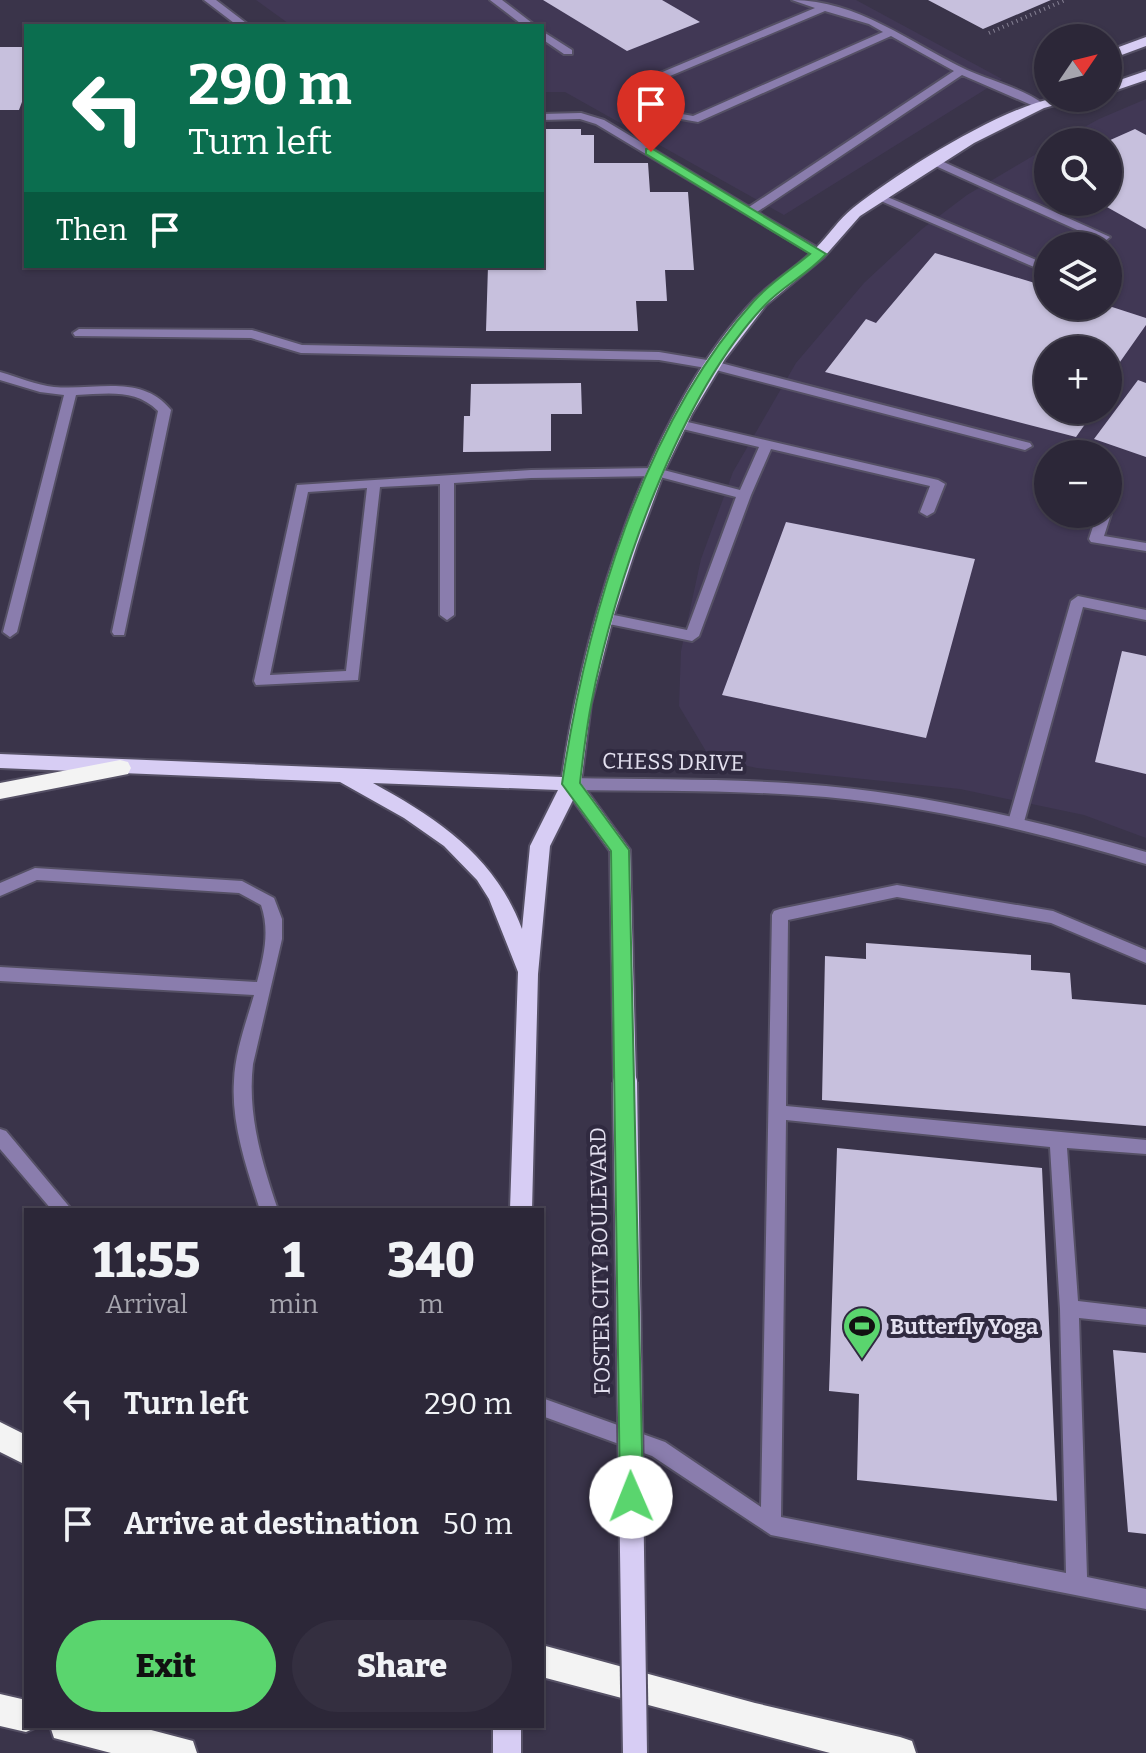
<!DOCTYPE html>
<meta charset="utf-8">
<style>
body{margin:0;font-family:Bitter,serif;background:#342f40;color:#f1f3f6;height:100vh;display:flex;flex-direction:column;font-size:30px;white-space:nowrap}
*{box-sizing:border-box;margin:0}
p{font-size:26px;color:#a6a5ae}
.icon{flex:none;width:44px;height:44px;fill:none;stroke:currentColor;stroke-width:2;stroke-linecap:round;stroke-linejoin:round}
.map{position:relative;flex:1;overflow:hidden}
.details{position:absolute;left:24px;top:1208px;width:520px;height:520px;display:flex;flex-direction:column;background:#2c2738;border-radius:0px;box-shadow:0 2px 6px #0004,0 0 0 2px #484453}
.details>*{flex:none}
.guide{position:absolute;left:24px;top:24px;width:520px;height:244px;border-radius:0px;box-shadow:0 2px 6px #0004,0 0 0 2px #484453;background:#0b6e4f;color:#fff;overflow:hidden}
.needle{width:52px;rotate:55deg}
.fabs{position:absolute;left:1034px;top:24px;display:grid;gap:16px}
.fabs a{display:grid;place-items:center;width:88px;height:88px;border-radius:50%;background:#2c2738;box-shadow:0 2px 6px #0004,0 0 0 2px #484453;font-size:40px}
.pin{position:absolute;display:grid;place-items:center;width:68px;height:68px;color:#fff;margin:-82px -34px;border-radius:50% 50% 50% 0;rotate:-45deg;box-shadow:0 0 8px #0007}
.pin .icon{rotate:45deg}
.me{position:absolute;width:88px;margin:-44px;rotate:359deg;stroke-linejoin:round;filter:drop-shadow(0 0 6px #0008)}
.turn{display:flex;align-items:center;gap:28px;height:168px;padding:0 32px;font-size:36px}
.turn .icon{width:104px;height:104px;stroke-width:2.5}
.turn b{display:block;font-size:56px;line-height:68px}
.then{display:flex;align-items:center;height:76px;padding:0 32px;background:#0003;gap:16px;font-size:30px}
.eta{display:flex;justify-content:space-evenly;align-items:center;height:136px;text-align:center}
.eta b{font-size:48px;font-weight:800;line-height:56px}
.primary-button{display:flex;gap:16px;margin-top:auto;padding:16px 32px}
.primary-button a{flex:1;height:92px;border-radius:48px;background:#5ad56e;color:#111;font-size:32px;font-weight:800;line-height:92px;text-align:center}
.primary-button a+a{background:#342f40;color:#f1f3f6}
ul{padding:0;list-style:none}
li{display:flex;align-items:center;gap:24px;height:120px;padding:0 32px}
li div{flex:1}
li b{display:block;font-size:30px}
li em{font-style:normal}
.map>svg:first-child{display:block}
</style>
<div class="map">
<svg width="1146" height="1753" viewBox="0 0 1146 1753">
<rect width="100%" height="100%" fill="#3a344a"/>
<!-- built -->
<path fill="#413855" fill-rule="evenodd" d="M256,0H856L1002,79L784,215L565,92H542V26H292Z
M1146,99V838L1084,815L960,789L757,768L710,758L679,706L681,651L701,559L733,472L796,363L864,283L922,229L967,195L1048,147V202H1108V142H1057L1099,119ZM1048,246H1108V306H1048ZM1048,350H1108V410H1048ZM1048,454H1108V514H1048Z"/>
<!-- building -->
<path fill="#c7c0dd" d="M543,0H662L700,22L627,51Z
M928,0H1051L983,29Z
M0,47H26V91L19,110H0Z
M542,129H581V135H594V163H648L650,192H688L694,270H665L667,301H636L638,331H486L488,266H542Z
M1135,129L1146,135V229L1098,202H1108V141Z
M935,253L1048,287V306H1109L1146,318V325L1108,379V350H1048V410H1095L1076,437L825,372L866,319L876,323Z
M1138,380L1146,383V457L1094,439Z
M581,383L582,414H551V451L463,452L464,416H470L471,384Z
M786,522L975,559L926,738L722,695Z
M1122,651L1146,656V774L1095,762Z
M866,943L1031,955V970L1070,973L1072,999L1146,1005V1126L822,1100L825,956L866,959Z
M837,1148L1042,1168L1057,1501L857,1480L859,1394L829,1391Z
M1113,1350L1146,1353V1534L1128,1532Z"/>
<g fill="none" stroke-linecap="round" stroke-linejoin="round">
<defs>
<path id="lane" d="M204,0H216L250,26H238Z
M490,0H502L536,26H524Z
M792,0C858,0 910,43 967,70C992,81 1024,89 1045,105L1036,107L962,75L757,212L823,251V257L819,258L596,124L580,119L542,120V114L581,113L604,120L749,207L954,71L891,36L698,122L641,112L628,88L629,86L815,8ZM825,11L869,24L883,32L693,116L649,108L639,89Z
M542,31L572,50V54H564L542,39Z
M929,159H937L1110,237L1099,246H1085L1095,238L929,163Z
M878,193L1048,265V273L874,198L872,196Z
M79,329L252,330L302,345L659,352L713,361L1030,443L1032,446L1025,450L712,369L659,360L301,353L251,338L75,336L73,333Z
M0,372C18,377 36,385 54,387C95,391 141,373 171,410L124,635H114L112,632L158,411C135,388 106,394 76,395L17,632L10,637L3,632L64,395L40,392L0,380Z
M679,420L938,480L945,484L934,512L927,516L920,512L930,486L771,449L751,495L699,636L692,641L604,623L597,618L604,613L687,630L736,497L656,476L531,478L454,483V615L447,620L440,615V484L380,487L358,680L256,685L254,681L297,485L531,470L656,468L740,490L759,447L674,427V421ZM367,488L346,671L270,675L308,492Z
M1114,476L1121,480L1115,500L1108,504V479Z
M1108,511L1111,514L1104,536L1146,543V551L1091,542L1089,539L1097,514H1108Z
M1078,596L1146,610V620L1083,607L1024,822L1016,828L1008,822L1071,601Z
M35,868L242,881L274,898L282,919V939L253,1064C247,1114 262,1163 278,1210H260C247,1169 231,1124 234,1081C235,1052 246,1023 254,995L0,981V967L257,982C264,956 270,931 261,905L239,893L37,880L0,896V883Z
M897,885L1053,911L1146,950V963L1051,923L897,897L788,920L786,1106L1146,1140V1154L1067,1148L1078,1301L1146,1309V1325L1079,1318L1087,1577L1146,1589V1609L771,1535L652,1456L542,1416V1398L665,1442L761,1507L772,915L774,911L780,909ZM786,1120L1050,1147L1060,1309L1066,1573L781,1517Z
M0,1129L6,1131L72,1210H52L0,1149Z"/>
<path id="street" d="M571,778C656,780 741,778 826,786C935,796 1041,822 1146,852V864C1041,833 935,807 826,797C741,790 656,791 571,790L563,784Z"/>
<path id="primary" d="M1146,37V46L1108,60V51Z
M1146,71V80L1108,93V84Z
M1054,98H1080L1044,108L974,143L860,216L824,257L766,305L725,359L692,414L664,472L637,545L613,618L591,704L581,783L630,850L636,1082L633,1088L625,1091L617,1088L614,1082L610,851L573,800L550,846L538,974L532,1210H510L518,972L489,899L477,880L444,846L404,818L340,782L0,768V754L562,777C584,625 647,411 755,299C774,280 798,267 816,248C828,236 839,219 853,208C899,172 997,110 1054,98ZM373,783L558,790L530,846L522,929C495,856 438,819 373,783Z
M493,1726H521V1753H493Z"/>
<path id="highway" d="M120,760L128,762L131,768L128,774L0,799V783Z
M0,1422L26,1435V1465L0,1452Z
M542,1645L755,1703L900,1737L912,1741L916,1753H830L542,1677Z
M0,1694L26,1700V1726L37,1727L26,1732L0,1726Z
M50,1726H136L193,1741L197,1753H111L54,1738Z"/>
</defs>
<!-- lane casing -->
<use href="#lane" stroke="#555065" stroke-width="4"/>
<!-- street casing -->
<use href="#street" stroke="#555065" stroke-width="4"/>
<!-- primary casing -->
<use href="#primary" stroke="#555065" stroke-width="4"/>
<!-- highway casing -->
<use href="#highway" stroke="#555065" stroke-width="4"/>
<!-- path -->
<path stroke="#868194" stroke-width="4" stroke-dasharray="1 4" stroke-linecap="butt" d="M989,33L1065,0"/>
<!-- lane -->
<use href="#lane" fill="#8a7dad" fill-rule="evenodd"/>
<!-- street -->
<use href="#street" fill="#8a7dad" fill-rule="evenodd"/>
<!-- primary -->
<use href="#primary" fill="#d7cdf4" fill-rule="evenodd"/>
<!-- highway -->
<use href="#highway" fill="#f3f3f3" fill-rule="evenodd"/>
<defs>
<path id="primary-bridge" d="M625,1082L635,1753"/>
</defs>
<!-- primary-bridge casing -->
<use href="#primary-bridge" stroke="#555065" stroke-width="28" stroke-linecap="butt"/>
<!-- primary-bridge -->
<use href="#primary-bridge" stroke="#d7cdf4" stroke-width="24"/>
</g>
<!-- route -->
<path fill="#5ad56e" stroke="#3a8a48" stroke-width="2" d="M651,148L826,254C808,274 783,286 765,305C679,395 614,583 591,705C586,731 583,757 580,783L629,850L643,1497L640,1505L631,1508L623,1505L620,1497L611,851L562,784C586,622 642,425 754,301C770,283 792,269 810,254L646,154V149Z"/>
<!-- icons -->
<defs>
<symbol id="stadium-pin" viewBox="-11 -11 22 30"><path d="M0 17L-7.5 6A9.5 9.5 0 1 1 7.5 6Z" fill="#5ad56e" stroke="#302a40"/><path d="M0-5a6.5 5 0 1 0 0 10a6.5 5 0 1 0 0-10ZM-3.5-1.8h7v3.6h-7Z" fill="#111"/></symbol>
</defs>
<g fill-rule="evenodd">
<use href="#stadium-pin" x="840" y="1304" width="44" height="60"/>
</g>
<g text-anchor="middle" dominant-baseline="central" stroke-width="8" stroke-linejoin="round" paint-order="stroke">
<!-- street labels -->
<g font-size="22" fill="#e4e1f0" stroke="#302a40">
<text transform="translate(673 762) rotate(1)">CHESS DRIVE</text>
<text transform="translate(600 1261) rotate(-91)">FOSTER CITY BOULEVARD</text>
</g>
<!-- poi labels -->
<g font-size="22" font-weight="bold" fill="#e4e1f0" stroke="#302a40" text-anchor="start">
<text x="890" y="1326">Butterfly Yoga</text>
</g>
</g>
</svg>
<div class="fabs">
<a><svg class="needle" viewBox="-14 -14 28 28"><path d="M0-13l5 13h-10z" fill="#e53935"/><path d="M0 13l5-13h-10z" fill="#a6a5ae"/></svg></a>
<a><svg class="icon" aria-label="search" viewBox="0 0 24 24"><circle cx="10" cy="10" r="6"/><path d="M15 15l6 6"/></svg></a>
<a><svg class="icon" aria-label="layers" viewBox="0 0 24 24"><path d="M12 4l9 5-9 5-9-5zM3 14l9 5 9-5"/></svg></a>
<a>+</a>
<a>−</a>
</div>
<div class="pin" style="left:651px;top:152px;background:#d93025"><svg class="icon" aria-label="arrive" viewBox="0 0 24 24"><path d="M6 21V4h12l-3 4 3 4H6"/></svg></div>
<svg class="me" style="left:631px;top:1497px" viewBox="-20 -20 40 40"><circle r="19" fill="#fff"/><path d="M0-13L10 11 0 6-10 11z" fill="#5ad56e"/></svg>
<div class="guide">
<div class="turn"><svg class="icon" aria-label="left" viewBox="0 0 24 24"><path d="M17 20v-9H6M10 6l-5 5 5 5"/></svg><div><b>290 m</b>Turn left</div></div>
<div class="then">Then<svg class="icon" aria-label="arrive" viewBox="0 0 24 24"><path d="M6 21V4h12l-3 4 3 4H6"/></svg></div>
</div>
<section class="details">
<div class="eta">
<div><b>11:55</b><p>Arrival</p></div>
<div><b>1</b><p>min</p></div>
<div><b>340</b><p>m</p></div>
</div>
<ul>
<li><svg class="icon" aria-label="left" viewBox="0 0 24 24"><path d="M17 20v-9H6M10 6l-5 5 5 5"/></svg><div><b>Turn left</b></div><em>290 m</em></li>
<li><svg class="icon" aria-label="arrive" viewBox="0 0 24 24"><path d="M6 21V4h12l-3 4 3 4H6"/></svg><div><b>Arrive at destination</b></div><em>50 m</em></li>
</ul>
<div class="primary-button"><a>Exit</a><a>Share</a></div>
</section>
</div>
